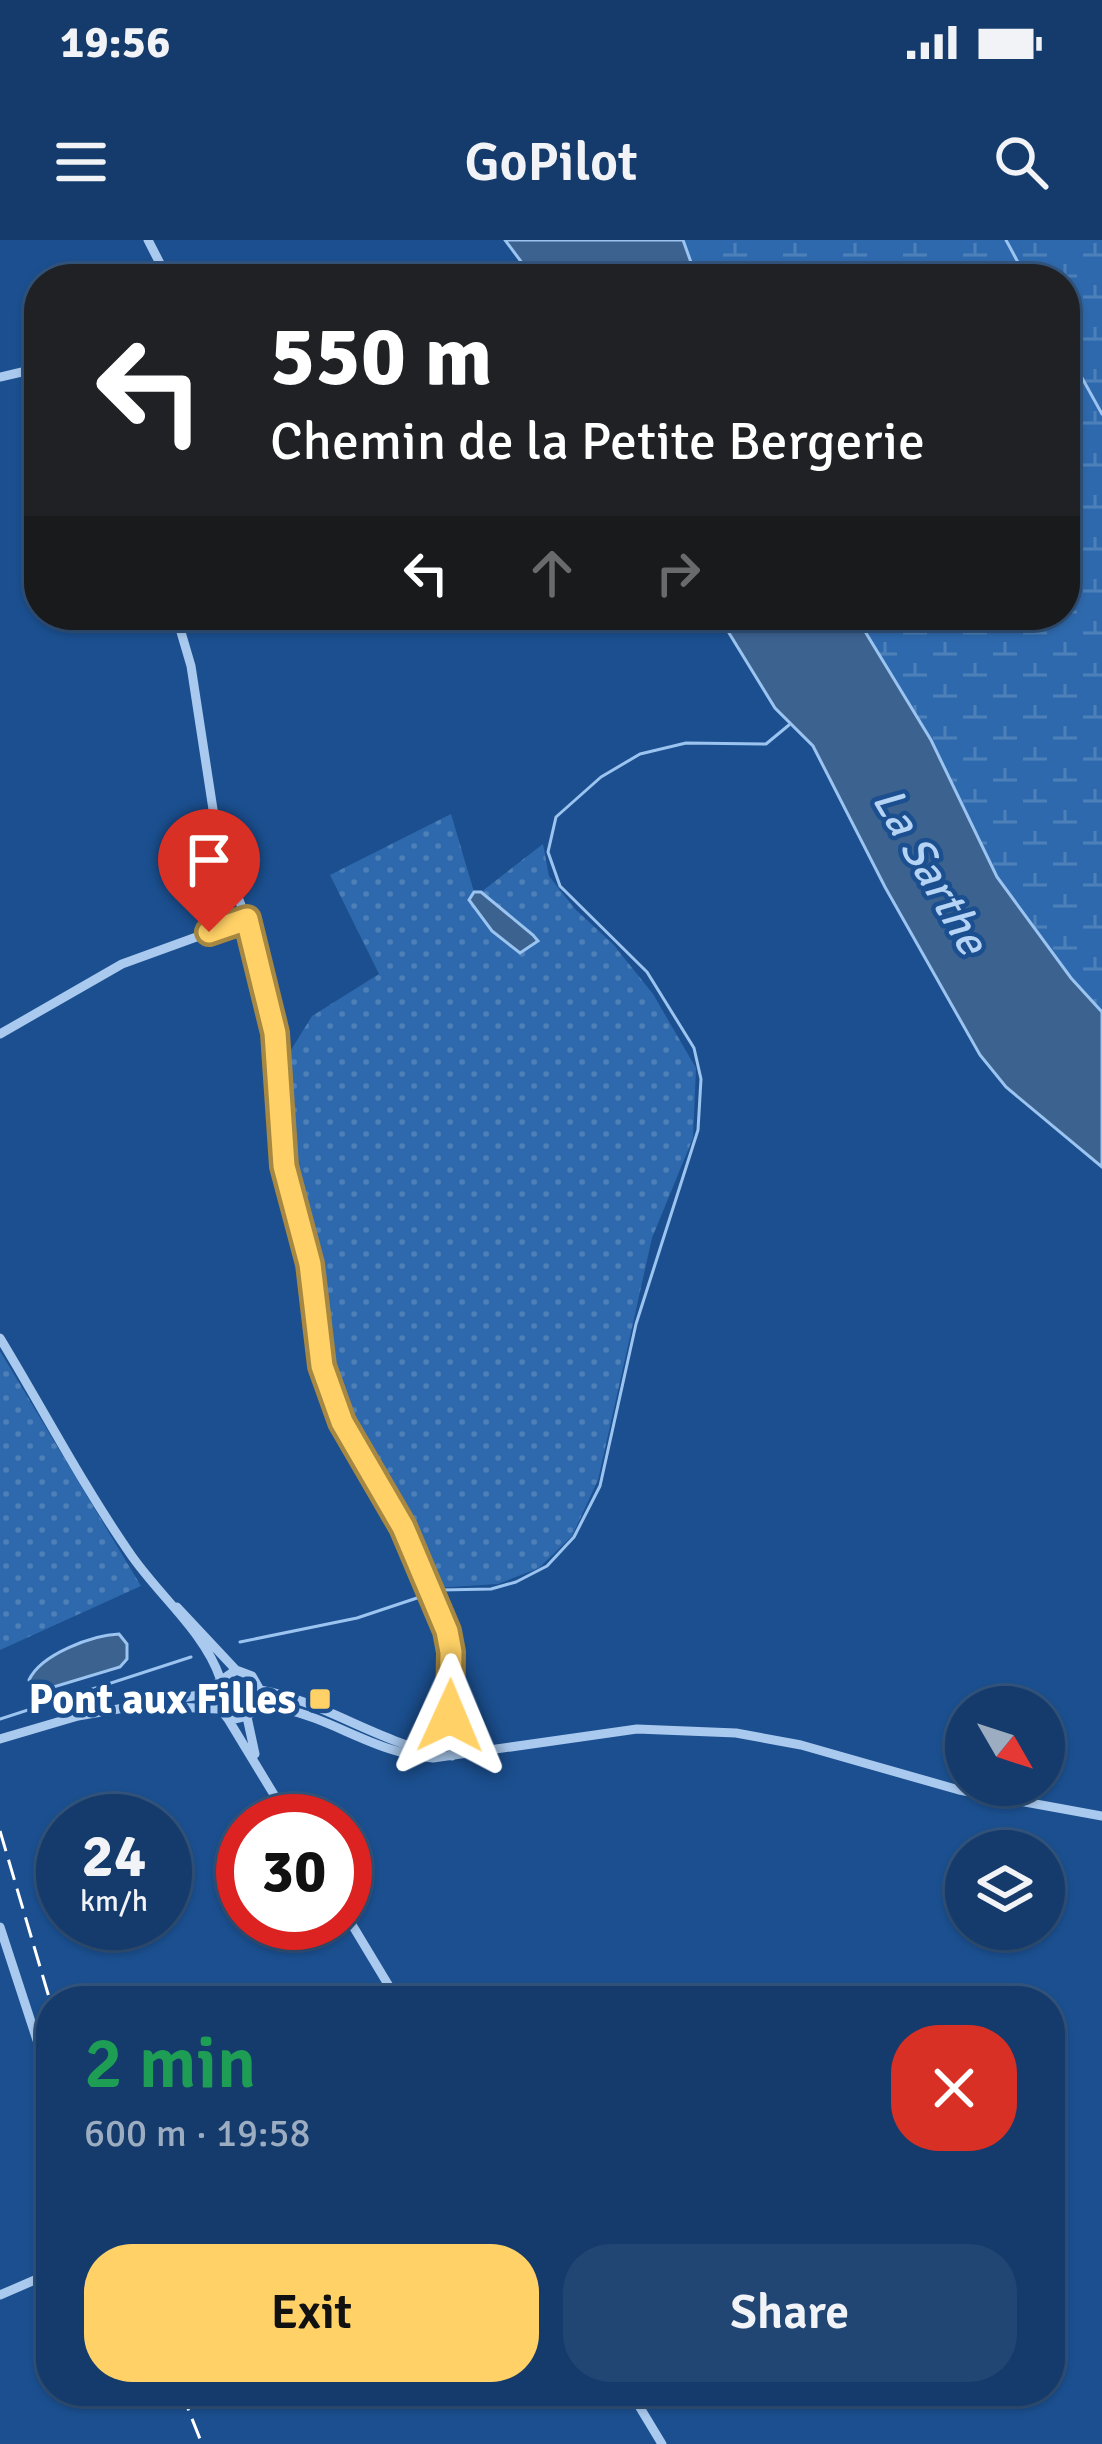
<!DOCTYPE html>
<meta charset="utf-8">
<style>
body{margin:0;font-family:Signika,sans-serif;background:#214673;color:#f1f3f6;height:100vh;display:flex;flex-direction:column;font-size:45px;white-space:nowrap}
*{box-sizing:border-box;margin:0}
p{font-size:39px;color:#9dadc1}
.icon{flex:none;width:66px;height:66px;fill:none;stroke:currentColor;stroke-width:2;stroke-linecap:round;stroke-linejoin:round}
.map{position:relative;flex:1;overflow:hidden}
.drawer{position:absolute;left:36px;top:1746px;width:1029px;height:420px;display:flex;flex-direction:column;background:#143b6b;border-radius:48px;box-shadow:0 3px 9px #0004,0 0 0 3px #33557e}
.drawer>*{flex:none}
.guide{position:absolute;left:24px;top:24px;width:1056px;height:366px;border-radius:48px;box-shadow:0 3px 9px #0004,0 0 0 3px #33557e;background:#202124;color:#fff;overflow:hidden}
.needle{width:78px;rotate:129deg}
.tools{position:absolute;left:945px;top:1446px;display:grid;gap:24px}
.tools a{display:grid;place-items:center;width:120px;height:120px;border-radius:50%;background:#143b6b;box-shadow:0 3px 9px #0004,0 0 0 3px #33557e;font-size:60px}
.speed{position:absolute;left:36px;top:1554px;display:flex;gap:24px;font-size:60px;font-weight:700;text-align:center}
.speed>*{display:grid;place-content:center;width:156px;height:156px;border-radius:50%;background:#143b6b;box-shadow:0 3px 9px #0004,0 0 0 3px #33557e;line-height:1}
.speed small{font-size:30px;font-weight:400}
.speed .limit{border:18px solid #d22;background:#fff;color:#111}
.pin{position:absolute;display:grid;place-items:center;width:102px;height:102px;color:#fff;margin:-123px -51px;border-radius:50% 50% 50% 0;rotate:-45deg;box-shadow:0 0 12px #0007}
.pin .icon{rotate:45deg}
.me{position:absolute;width:132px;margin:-66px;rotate:1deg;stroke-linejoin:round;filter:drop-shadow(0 0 9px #0008)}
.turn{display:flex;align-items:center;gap:42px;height:252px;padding:0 48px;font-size:54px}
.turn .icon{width:156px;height:156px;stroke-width:2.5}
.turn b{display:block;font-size:84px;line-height:102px}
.lanes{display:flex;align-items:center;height:114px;padding:0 48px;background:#0003;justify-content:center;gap:60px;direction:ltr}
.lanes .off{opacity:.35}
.round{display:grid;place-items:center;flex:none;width:126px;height:126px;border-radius:48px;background:#214673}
.headline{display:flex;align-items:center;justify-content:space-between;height:204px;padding:0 48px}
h1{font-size:72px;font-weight:600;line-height:90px;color:#1e9e55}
.action{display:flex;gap:24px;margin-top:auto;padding:24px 48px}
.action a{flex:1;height:138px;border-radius:48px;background:#ffd166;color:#111;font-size:48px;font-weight:600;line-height:138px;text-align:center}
.action a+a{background:#214673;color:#f1f3f6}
.status{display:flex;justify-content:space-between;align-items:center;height:84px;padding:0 60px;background:#143b6b;direction:ltr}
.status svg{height:33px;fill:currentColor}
header{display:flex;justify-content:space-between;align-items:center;height:156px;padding:0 48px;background:#143b6b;font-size:54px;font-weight:600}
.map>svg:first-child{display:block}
</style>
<div class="status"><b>19:56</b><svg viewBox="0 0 49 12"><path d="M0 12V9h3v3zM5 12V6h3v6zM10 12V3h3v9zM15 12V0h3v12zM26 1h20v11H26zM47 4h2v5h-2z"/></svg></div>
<header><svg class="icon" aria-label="menu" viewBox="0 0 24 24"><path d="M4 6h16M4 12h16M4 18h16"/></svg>GoPilot<svg class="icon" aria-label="search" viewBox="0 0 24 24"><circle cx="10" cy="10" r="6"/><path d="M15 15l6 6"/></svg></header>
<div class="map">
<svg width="1102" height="2204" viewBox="0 0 1102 2204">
<defs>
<pattern id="grass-dots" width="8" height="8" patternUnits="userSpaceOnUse" patternTransform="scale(3)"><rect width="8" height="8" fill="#2e69ad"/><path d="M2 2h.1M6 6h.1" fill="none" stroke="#4d80b9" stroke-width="1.8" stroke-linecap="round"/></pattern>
<pattern id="wetland-marsh" width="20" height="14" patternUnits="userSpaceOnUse" patternTransform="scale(3)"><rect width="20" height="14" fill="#2e69ad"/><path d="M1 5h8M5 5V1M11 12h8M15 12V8" fill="none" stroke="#4d80b9"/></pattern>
</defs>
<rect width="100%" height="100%" fill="#1b4f8f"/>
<!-- grass -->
<path fill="url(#grass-dots)" d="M451,574L474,652L470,660L492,691L519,713L533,695L481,652L543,604L549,636L575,669L613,704L653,754L696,828L693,898L652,998L598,1240L572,1296L539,1328L498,1344L434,1348L404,1277L362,1208L328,1126L321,1046L288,926L283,823L312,776L379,734L330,635Z
M0,1111L141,1346L0,1410Z
M220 1456a17 17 0 1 1 34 0a17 17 0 1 1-34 0Z"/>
<!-- wetland -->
<path fill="url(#wetland-marsh)" d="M683,0H1102V772L1071,738L997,637L931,500L855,375H1065V39H697Z"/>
<!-- water -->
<path fill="#3c6290" stroke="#9cc4f0" stroke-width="3" d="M505,0H683L697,39H534Z
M718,375H855L931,500L997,637L1071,738L1102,772V927L1006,847L980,815L885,647L813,506L775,468Z
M474,652H481L533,695L538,701L520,713L492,691L469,660Z
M119,1394L127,1404V1419L120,1427L47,1449L32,1446L29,1440C41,1414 93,1395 119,1394Z"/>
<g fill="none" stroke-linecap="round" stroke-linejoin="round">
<!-- stream -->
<path stroke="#9cc4f0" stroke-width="3" d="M1006,0L1027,39
M1065,107L1102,174
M441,1350L491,1349L516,1342L547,1326L574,1297L600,1246L636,1084L698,890L701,839L694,808L647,732L560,646L548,612L556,577L601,537L640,514L686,503L766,504L789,485
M240,1402L357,1378L423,1356
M0,1479L191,1417"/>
<!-- minor -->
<path stroke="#a9c9ee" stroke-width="9" d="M148,0L168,39
M0,137L39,128
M246,679L275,793L284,926L310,1024L322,1125L342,1182L403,1287L447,1391L451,1412L452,1516
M0,794L122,724L246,679L218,602L191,426L176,375
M0,1098C43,1169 82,1244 129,1312C157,1354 204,1391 220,1438
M177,1367L236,1430
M260,1450C324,1461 376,1502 441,1514
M154,1466L217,1469
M255,1469L260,1450L252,1436L236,1430L216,1444L213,1460L228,1479C248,1481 258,1463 280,1468C334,1479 377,1514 433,1518L637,1489L736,1493L801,1505L959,1550L1102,1576
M247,1477L255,1514
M228,1479L290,1581
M0,1499L78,1476L199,1455L213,1449
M345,1673L398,1761
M0,1687L51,1843
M0,2055L51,2033
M630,2151L662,2204"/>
<!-- rail -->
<path stroke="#fff" stroke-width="3" stroke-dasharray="21 9" stroke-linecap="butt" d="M0,1591L51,1764
M181,2151L202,2204"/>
</g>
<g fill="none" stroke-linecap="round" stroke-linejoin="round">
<defs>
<path id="route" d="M209,692L247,679L275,793L284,926L310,1024L322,1126L342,1182L403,1287L447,1391L451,1412L450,1476"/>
</defs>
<!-- route casing -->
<use href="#route" stroke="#a68842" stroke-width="30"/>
<!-- route -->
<use href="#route" stroke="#ffd166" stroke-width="21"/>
</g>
<!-- markers -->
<rect fill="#ffd166" stroke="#1b4f8f" stroke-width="4.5" x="308" y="1447" width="24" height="24" rx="6"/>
<g text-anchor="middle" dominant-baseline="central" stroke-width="9" stroke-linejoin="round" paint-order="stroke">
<!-- poi labels -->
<g font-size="42" font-weight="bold" fill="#fff" stroke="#1b4f8f" text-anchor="end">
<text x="296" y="1459">Pont aux Filles</text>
</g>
<!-- water labels -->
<g font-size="45" font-style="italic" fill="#b5d3f5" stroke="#1b4f8f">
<text transform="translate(930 631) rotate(60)">La Sarthe</text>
</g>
</g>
</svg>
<div class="tools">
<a><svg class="needle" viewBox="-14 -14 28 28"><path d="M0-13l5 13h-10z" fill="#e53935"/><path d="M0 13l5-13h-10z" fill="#9dadc1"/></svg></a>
<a><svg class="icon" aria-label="layers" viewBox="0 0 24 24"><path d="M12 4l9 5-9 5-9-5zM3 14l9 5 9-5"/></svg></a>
</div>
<div class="speed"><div>24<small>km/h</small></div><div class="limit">30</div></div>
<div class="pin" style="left:209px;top:692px;background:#d93025"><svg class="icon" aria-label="arrive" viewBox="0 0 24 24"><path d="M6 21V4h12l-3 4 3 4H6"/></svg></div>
<svg class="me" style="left:450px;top:1476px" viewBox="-20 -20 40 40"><path d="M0-17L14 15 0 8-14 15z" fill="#ffd166" stroke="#fff" stroke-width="4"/></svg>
<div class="guide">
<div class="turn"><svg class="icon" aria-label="left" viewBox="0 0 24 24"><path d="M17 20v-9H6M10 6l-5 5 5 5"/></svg><div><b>550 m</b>Chemin de la Petite Bergerie</div></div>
<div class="lanes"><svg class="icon" aria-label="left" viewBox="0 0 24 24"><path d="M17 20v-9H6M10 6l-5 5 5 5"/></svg><svg class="icon off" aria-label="ahead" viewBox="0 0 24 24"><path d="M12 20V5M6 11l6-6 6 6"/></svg><svg class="icon off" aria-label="right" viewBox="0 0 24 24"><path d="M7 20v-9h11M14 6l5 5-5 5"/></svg></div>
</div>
<section class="drawer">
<div class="headline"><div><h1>2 min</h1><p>600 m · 19:58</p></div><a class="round" style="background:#d93025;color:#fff"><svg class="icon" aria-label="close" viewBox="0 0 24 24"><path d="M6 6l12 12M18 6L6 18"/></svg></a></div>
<div class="action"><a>Exit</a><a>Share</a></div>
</section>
</div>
